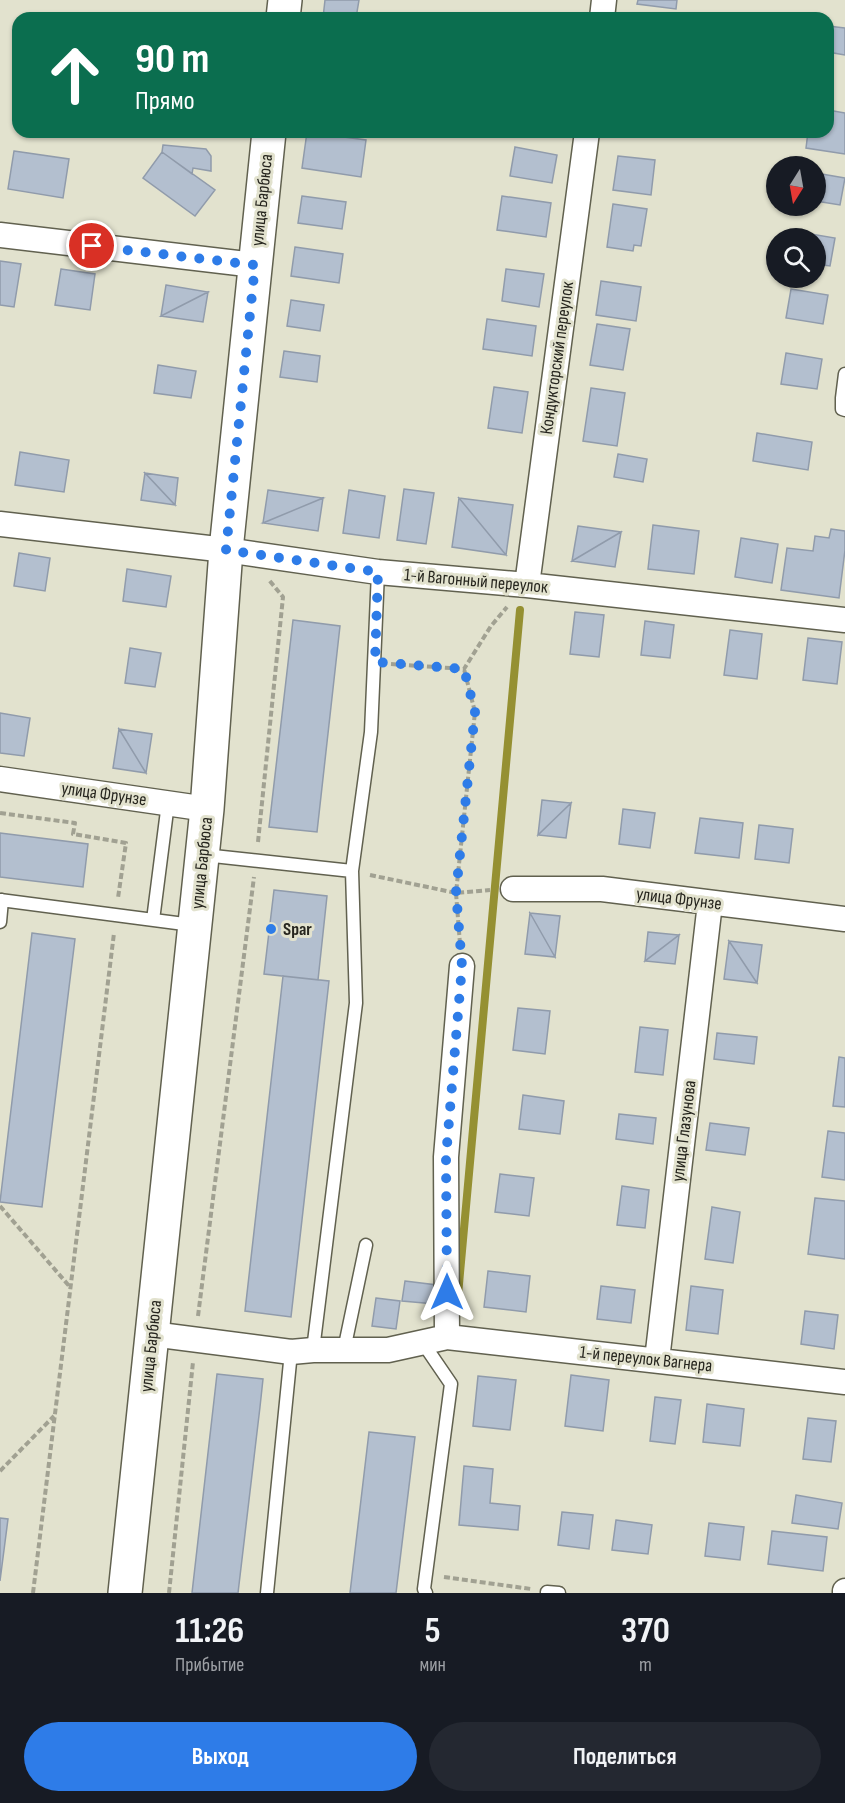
<!DOCTYPE html>
<html lang="ru">
<meta charset="utf-8">
<style>
body{margin:0;font-family:"Sofia Sans Condensed",sans-serif;background:#242831;color:#f1f3f6;height:100vh;display:flex;flex-direction:column;font-size:22px;white-space:nowrap}
*{box-sizing:border-box;margin:0}
p{font-size:20px;color:#9ea1a6}
.icon{flex:none;width:33px;height:33px;fill:none;stroke:currentColor;stroke-width:2;stroke-linecap:round;stroke-linejoin:round}
.map{position:relative;height:1593px;overflow:hidden}
.side{display:flex;flex-direction:column;background:#171b24;flex:1}
.side>*{flex:none}
.hud{position:absolute;left:12px;top:12px;width:822px;height:126px;border-radius:18px;box-shadow:0 2px 4px #0004;background:#0b6e4f;color:#fff;overflow:hidden}
.needle{width:39px;rotate:191deg}
.controls{position:absolute;left:766px;top:156px;display:grid;gap:12px}
.controls a{display:grid;place-items:center;width:60px;height:60px;border-radius:50%;background:#171b24;box-shadow:0 2px 4px #0004;font-size:30px}
.pin{position:absolute;display:grid;place-items:center;width:51px;height:51px;color:#fff;margin:-26px;border:3px solid #fff;border-radius:50%;box-shadow:0 2px 6px #0007}
.me{position:absolute;width:66px;margin:-33px;rotate:0deg;stroke-linejoin:round;filter:drop-shadow(0 0 4px #0008)}
.turn{display:flex;align-items:center;gap:21px;height:126px;padding:0 24px;font-size:27px}
.turn .icon{width:78px;height:78px;stroke-width:2.5}
.turn b{display:block;font-size:42px;line-height:51px}
.eta{display:flex;justify-content:space-evenly;align-items:center;height:102px;text-align:center}
.eta b{font-size:36px;font-weight:700;line-height:42px}
.cta{display:flex;gap:12px;margin-top:auto;padding:12px 24px}
.cta a{flex:1;height:69px;border-radius:36px;background:#2e7ce8;color:#fff;font-size:24px;font-weight:700;line-height:69px;text-align:center}
.cta a+a{background:#242831;color:#f1f3f6}
.map>svg:first-child{display:block}
</style>
<div class="map">
<svg width="845" height="1593" viewBox="0 0 845 1593">
<rect width="100%" height="100%" fill="#e2e2ce"/>
<g fill="none" stroke-linecap="round" stroke-linejoin="round">
<!-- stream -->
<path stroke="#959032" stroke-width="8" d="M458,1295L520,610"/>
</g>
<!-- building -->
<path fill="#b3bfcf" stroke="#909bab" stroke-width="1.5" d="M325,0H359L356,18H323Z
M638,0H677L676,9L637,4Z
M828,26L845,28V55L828,52Z
M828,110L845,113V154L806,148L808,132H828Z
M307,132L366,140L361,177L302,168Z
M163,145L206,149L211,156V171L193,168L192,174L162,152Z
M515,147L557,155L552,183L510,176Z
M14,151L69,159L63,198L8,189Z
M162,152L215,190L195,216L143,178Z
M618,156L655,160L651,195L613,190Z
M816,173L845,178L840,205L816,201Z
M302,196L346,202L342,229L298,223Z
M502,196L551,203L546,237L497,230Z
M613,204L647,209L641,246L634,245L633,251L607,247Z
M799,232L835,238L830,266L816,264V238H798Z
M295,247L343,254L339,283L291,276Z
M0,261L21,264L14,307L0,305Z
M61,269L95,274L90,310L55,305Z
M506,269L544,274L539,307L502,301Z
M601,281L641,287L636,321L596,315Z
M166,285L208,292L161,316Z
M791,289L828,295L823,324L786,318Z
M208,292L203,322L161,316Z
M291,300L324,305L320,331L287,326Z
M487,319L536,326L532,356L483,349Z
M597,324L630,329L623,370L590,365Z
M284,351L320,356L317,382L280,377Z
M786,353L822,359L817,389L781,384Z
M158,365L196,371L191,398L154,393Z
M494,387L528,392L522,433L488,428Z
M591,388L625,393L617,446L583,441Z
M757,433L812,442L808,470L753,461Z
M20,452L69,460L64,492L15,485Z
M618,454L647,459L643,482L614,477Z
M145,473L175,505L141,500Z
M145,473L178,478L175,505Z
M404,489L434,493L426,544L397,540Z
M268,490L323,498L263,523Z
M349,490L385,496L379,538L343,533Z
M323,498L318,531L263,523Z
M459,498L506,555L452,547Z
M459,498L513,505L506,555Z
M653,525L699,531L694,574L648,569Z
M578,526L621,532L572,561Z
M831,529L845,531V550L839,598L781,590L787,548L813,551L815,536L829,538Z
M621,532L615,567L572,561Z
M741,538L778,544L772,583L735,577Z
M19,553L50,558L45,591L14,586Z
M127,569L171,576L166,607L123,601Z
M575,612L604,615L599,657L570,654Z
M293,620L340,626L317,832L269,827Z
M645,621L674,625L670,658L641,655Z
M730,630L762,634L757,679L724,675Z
M808,638L842,642L837,684L803,680Z
M130,648L161,653L155,687L125,683Z
M0,713L30,718L24,756L0,753Z
M119,729L152,734L146,773Z
M119,729L146,773L113,768Z
M542,800L571,803L538,835Z
M571,803L566,838L538,835Z
M623,809L655,813L650,848L619,844Z
M700,818L743,823L739,858L695,853Z
M759,825L793,829L789,863L755,859Z
M0,833L88,844L83,887L0,877Z
M274,890L327,896L318,980L264,974Z
M530,913L560,916L555,957Z
M530,913L555,957L525,954Z
M648,932L679,935L645,961Z
M32,933L75,939L42,1207L0,1202Z
M679,935L675,964L645,961Z
M729,941L762,945L757,983Z
M729,941L757,983L724,979Z
M283,976L329,981L291,1317L245,1311Z
M518,1008L550,1011L545,1054L513,1050Z
M640,1027L668,1030L663,1075L635,1072Z
M717,1033L757,1037L754,1064L714,1059Z
M839,1057L845,1058V1107L833,1106Z
M523,1095L564,1101L560,1134L519,1129Z
M619,1114L656,1118L653,1144L616,1139Z
M710,1123L749,1128L745,1155L706,1150Z
M828,1131L845,1133V1180L822,1177Z
M500,1174L534,1178L529,1216L495,1212Z
M622,1186L649,1190L645,1228L617,1225Z
M815,1198L845,1201V1259L808,1254Z
M712,1207L740,1212L733,1263L705,1259Z
M488,1271L530,1276L526,1312L484,1307Z
M405,1281L437,1285L435,1304L402,1301Z
M601,1286L635,1290L631,1323L597,1319Z
M691,1286L723,1290L718,1334L686,1330Z
M376,1298L400,1301L396,1329L372,1326Z
M805,1311L838,1315L834,1349L801,1344Z
M217,1374L263,1379L260,1407L238,1593H192Z
M571,1375L609,1380L603,1431L565,1426Z
M478,1376L516,1380L510,1430L473,1426Z
M655,1397L681,1400L675,1444L650,1441Z
M707,1404L744,1409L740,1446L703,1442Z
M808,1418L836,1421L831,1462L803,1459Z
M369,1432L415,1437L396,1593H350Z
M464,1466L493,1469L490,1503L520,1506L518,1530L459,1525Z
M796,1495L842,1503L838,1529L792,1523Z
M562,1512L593,1515L589,1549L558,1545Z
M0,1518L8,1519L0,1581Z
M616,1520L652,1525L648,1554L612,1550Z
M709,1523L744,1527L740,1560L705,1556Z
M772,1531L827,1537L823,1571L768,1564Z"/>
<g fill="none" stroke-linecap="round" stroke-linejoin="round">
<defs>
<path id="lane" d="M845,374L842,398V409L845,410
M204,855L352,871
M0,900L192,925
M153,920L168,803
M0,922L2,900
M423,1343L451,1384L424,1589L426,1593
M313,1350L356,1003L352,871L371,732L378,572
M344,1350L366,1245
M547,1592L559,1593
M267,1593L291,1352"/>
<path id="street" d="M602,18L604,0
M0,235L255,265
M0,524L226,550L378,572L527,585L845,620
M527,585L587,132
M0,779L207,809
M513,889H602L845,919
M152,1334L291,1352L313,1350H388L447,1337L845,1382
M447,1337L446,1157L462,966
M657,1360L710,903
M845,1593V1591"/>
<path id="secondary" d="M283,18L285,0
M125,1593L207,809L226,550L269,132"/>
</defs>
<!-- lane casing -->
<use href="#lane" stroke="#61614f" stroke-width="15"/>
<!-- street casing -->
<use href="#street" stroke="#61614f" stroke-width="27"/>
<!-- secondary casing -->
<use href="#secondary" stroke="#61614f" stroke-width="36"/>
<!-- path -->
<path stroke="#a1a192" stroke-width="4" stroke-dasharray="6 3" stroke-linecap="butt" d="M391,664L464,669L491,626L507,607
M0,813L75,823L73,834L126,843L118,898
M258,842L283,597L269,580
M370,875L456,893L490,890
M460,944L456,893L475,712L464,669
M0,1206L70,1287
M198,1316L254,877
M0,1471L54,1416
M444,1577L531,1589
M33,1593L114,933
M169,1593L193,1362"/>
<!-- lane -->
<use href="#lane" stroke="#fff" stroke-width="12"/>
<!-- street -->
<use href="#street" stroke="#fff" stroke-width="24"/>
<!-- secondary -->
<use href="#secondary" stroke="#fff" stroke-width="33"/>
</g>
<g fill="none" stroke-linecap="round" stroke-linejoin="round">
<!-- route -->
<path stroke="#2e7ce8" stroke-width="10" stroke-dasharray="0 18" d="M92,246L255,265L226,550L378,572L375,662L464,669L475,712L456,892L462,966L446,1157L447,1292"/>
</g>
<!-- markers -->
<circle fill="#2e7ce8" stroke="#e2e2ce" stroke-width="2" cx="271" cy="929" r="6"/>
<g text-anchor="middle" dominant-baseline="central" stroke-width="6" stroke-linejoin="round" paint-order="stroke">
<!-- street labels -->
<g font-size="18" fill="#26251e" stroke="#e2e2ce">
<text transform="translate(262 200) rotate(-84)">улица Барбюса</text>
<text transform="translate(557 358) rotate(-82)">Кондукторский переулок</text>
<text transform="translate(476 581) rotate(5)">1-й Вагонный переулок</text>
<text transform="translate(104 794) rotate(8)">улица Фрунзе</text>
<text transform="translate(202 863) rotate(-84)">улица Барбюса</text>
<text transform="translate(679 899) rotate(7)">улица Фрунзе</text>
<text transform="translate(684 1131) rotate(-83)">улица Глазунова</text>
<text transform="translate(151 1346) rotate(-84)">улица Барбюса</text>
<text transform="translate(646 1359) rotate(6)">1-й переулок Вагнера</text>
</g>
<!-- poi labels -->
<g font-size="18" font-weight="bold" fill="#26251e" stroke="#e2e2ce" text-anchor="start">
<text x="283" y="929">Spar</text>
</g>
</g>
</svg>
<div class="controls">
<a><svg class="needle" viewBox="-14 -14 28 28"><path d="M0-13l5 13h-10z" fill="#e53935"/><path d="M0 13l5-13h-10z" fill="#9ea1a6"/></svg></a>
<a><svg class="icon" aria-label="search" viewBox="0 0 24 24"><circle cx="10" cy="10" r="6"/><path d="M15 15l6 6"/></svg></a>
</div>
<div class="pin" style="left:92px;top:246px;background:#d93025"><svg class="icon" aria-label="arrive" viewBox="0 0 24 24"><path d="M6 21V4h12l-3 4 3 4H6"/></svg></div>
<svg class="me" style="left:447px;top:1292px" viewBox="-20 -20 40 40"><path d="M0-17L14 15 0 8-14 15z" fill="#2e7ce8" stroke="#fff" stroke-width="4"/></svg>
<div class="hud">
<div class="turn"><svg class="icon" aria-label="ahead" viewBox="0 0 24 24"><path d="M12 20V5M6 11l6-6 6 6"/></svg><div><b>90 m</b>Прямо</div></div>
</div>
</div>
<section class="side">
<div class="eta">
<div><b>11:26</b><p>Прибытие</p></div>
<div><b>5</b><p>мин</p></div>
<div><b>370</b><p>m</p></div>
</div>
<div class="cta"><a>Выход</a><a>Поделиться</a></div>
</section>
